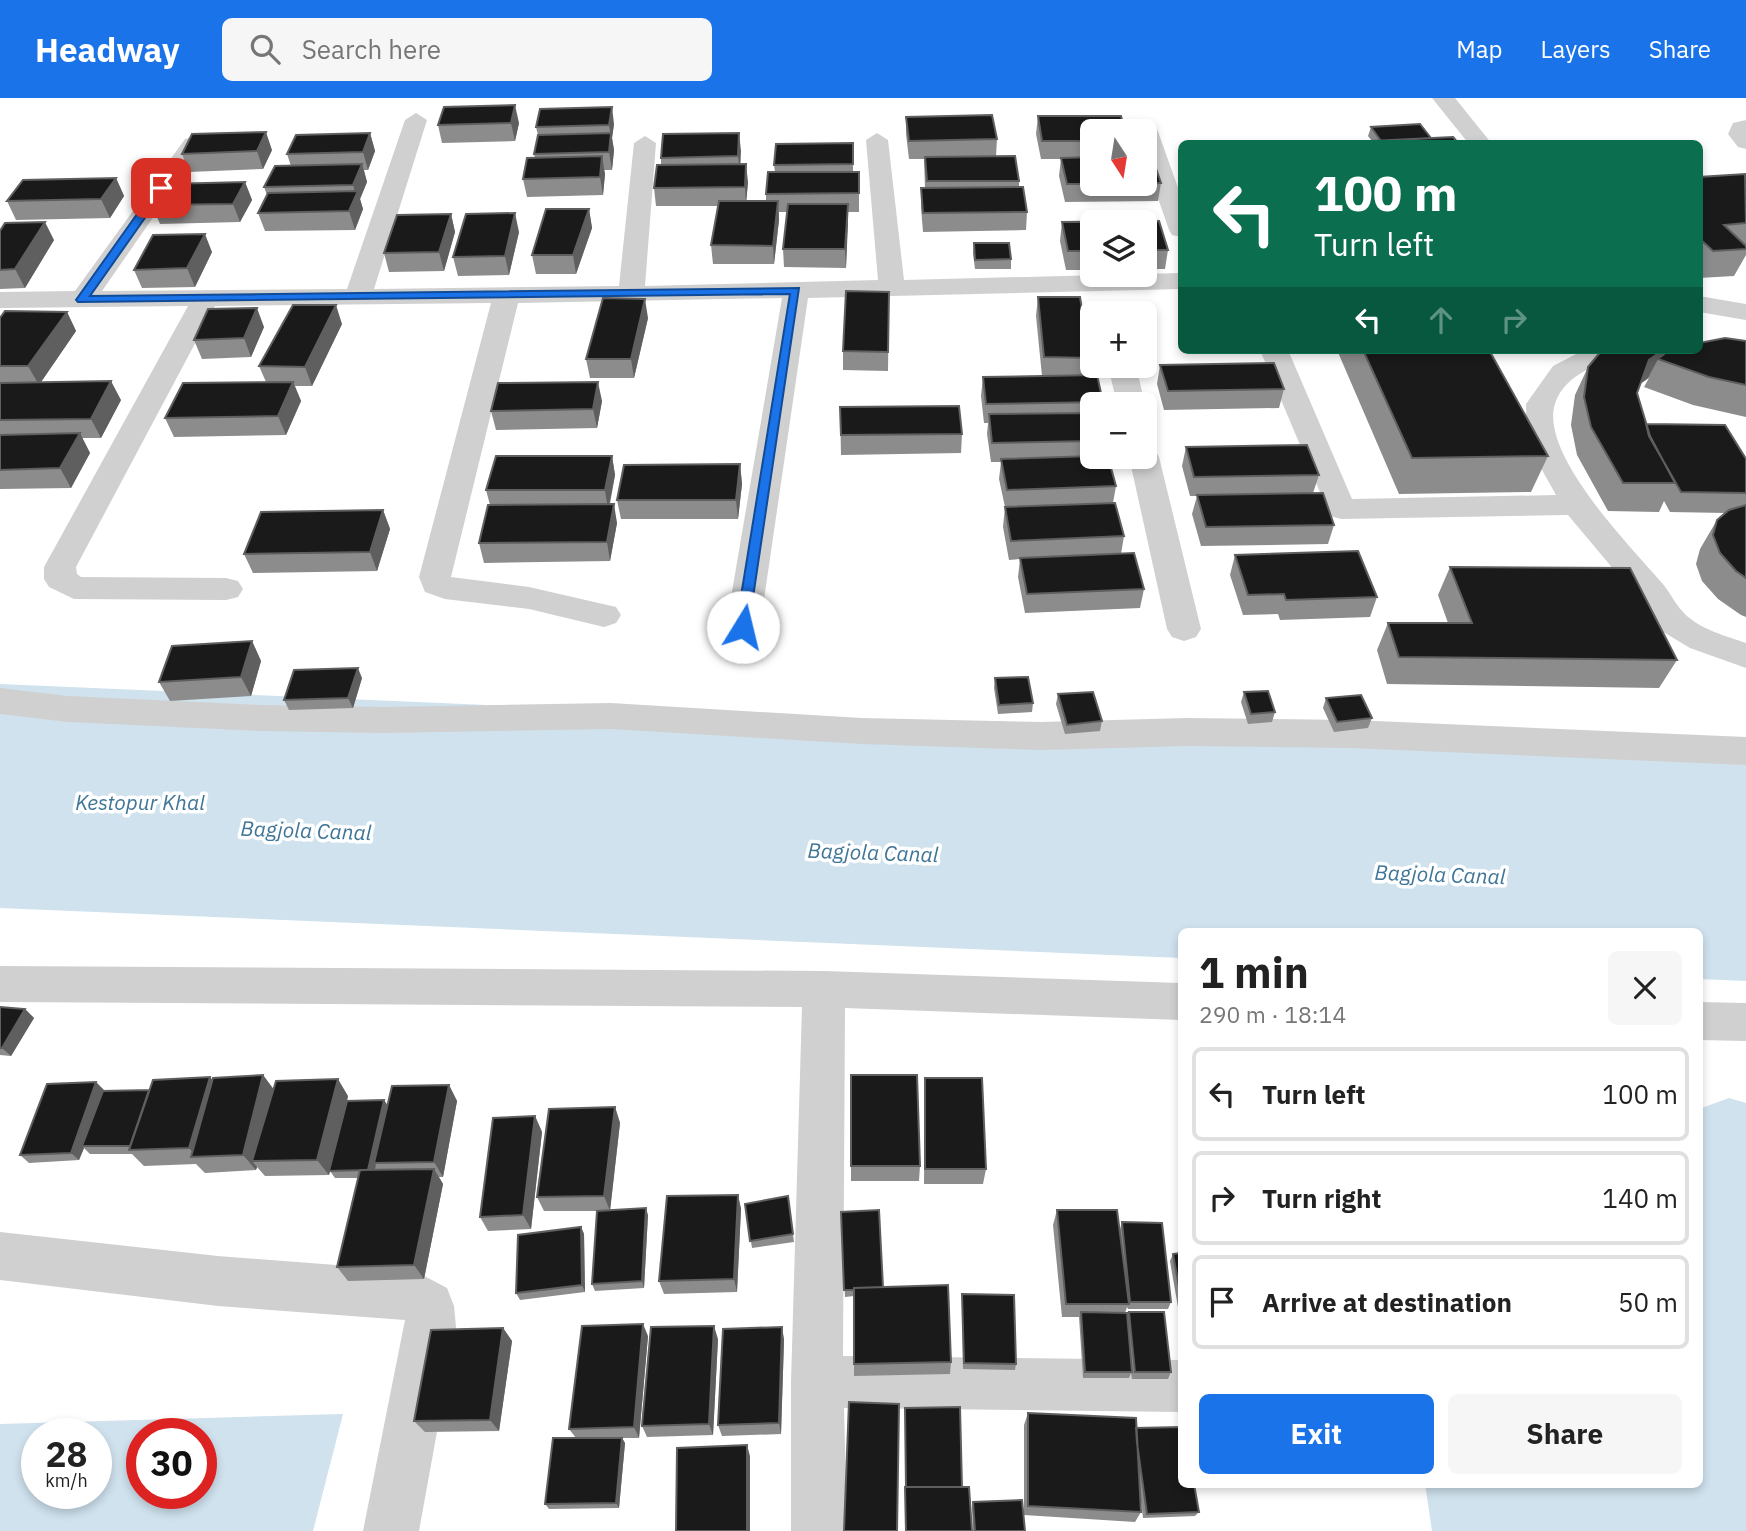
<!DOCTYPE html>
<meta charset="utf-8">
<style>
body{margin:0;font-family:"IBM Plex Sans",sans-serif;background:#f6f6f6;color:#222;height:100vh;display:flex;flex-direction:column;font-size:26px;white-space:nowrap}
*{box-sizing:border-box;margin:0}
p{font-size:23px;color:#767676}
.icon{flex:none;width:38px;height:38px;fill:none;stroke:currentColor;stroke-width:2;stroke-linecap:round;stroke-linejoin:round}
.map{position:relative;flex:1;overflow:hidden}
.details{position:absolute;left:1178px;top:830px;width:525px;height:560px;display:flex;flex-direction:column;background:#fff;border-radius:10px;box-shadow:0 4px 10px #0003}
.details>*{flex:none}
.top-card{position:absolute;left:1178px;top:42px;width:525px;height:214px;border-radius:10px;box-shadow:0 4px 10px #0003;background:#0b6e4f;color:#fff;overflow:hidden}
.needle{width:46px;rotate:168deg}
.controls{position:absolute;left:1080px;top:21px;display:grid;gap:14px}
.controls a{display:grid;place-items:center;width:77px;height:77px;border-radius:10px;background:#fff;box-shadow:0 4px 10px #0003;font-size:35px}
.speed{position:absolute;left:21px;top:1320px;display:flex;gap:14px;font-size:35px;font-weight:700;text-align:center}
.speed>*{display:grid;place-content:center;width:91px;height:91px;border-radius:50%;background:#fff;box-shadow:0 4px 10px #0003;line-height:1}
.speed small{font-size:18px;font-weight:400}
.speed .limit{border:10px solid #d22;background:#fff;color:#111}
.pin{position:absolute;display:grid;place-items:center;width:60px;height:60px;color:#fff;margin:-30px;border-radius:14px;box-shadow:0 4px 10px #0006}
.me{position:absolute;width:77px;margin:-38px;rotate:9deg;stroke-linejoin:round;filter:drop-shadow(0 0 5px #0008)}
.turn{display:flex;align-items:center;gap:24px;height:147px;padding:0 21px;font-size:32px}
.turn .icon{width:91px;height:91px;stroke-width:2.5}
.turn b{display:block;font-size:49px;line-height:60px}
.lanes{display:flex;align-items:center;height:66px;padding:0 21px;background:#0003;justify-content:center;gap:35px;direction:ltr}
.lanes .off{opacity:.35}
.round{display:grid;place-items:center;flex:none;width:74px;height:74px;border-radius:10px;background:#f6f6f6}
.head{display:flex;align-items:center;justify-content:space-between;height:119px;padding:0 21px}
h1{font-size:42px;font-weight:700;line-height:52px}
.primary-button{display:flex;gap:14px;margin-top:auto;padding:14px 21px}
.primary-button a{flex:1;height:80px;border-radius:10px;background:#1a73e8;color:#fff;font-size:28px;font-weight:700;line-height:80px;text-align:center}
.primary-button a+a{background:#f6f6f6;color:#222}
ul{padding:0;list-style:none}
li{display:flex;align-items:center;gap:21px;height:94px;margin:0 14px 10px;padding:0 7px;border:4px solid #e0e0e0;border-radius:10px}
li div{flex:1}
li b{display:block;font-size:26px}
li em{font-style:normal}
header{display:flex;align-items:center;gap:42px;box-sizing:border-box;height:98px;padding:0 35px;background:#1a73e8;color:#fff}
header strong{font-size:33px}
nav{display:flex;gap:38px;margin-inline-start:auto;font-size:24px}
.search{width:490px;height:63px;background:#f6f6f6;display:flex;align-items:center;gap:18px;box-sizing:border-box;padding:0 24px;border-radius:10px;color:#767676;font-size:26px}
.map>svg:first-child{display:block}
</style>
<header>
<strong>Headway</strong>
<div class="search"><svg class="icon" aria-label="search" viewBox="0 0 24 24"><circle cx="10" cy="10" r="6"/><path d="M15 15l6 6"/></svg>Search here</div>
<nav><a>Map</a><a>Layers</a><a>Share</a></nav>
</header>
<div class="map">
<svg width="1746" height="1433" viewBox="0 0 1746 1433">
<rect width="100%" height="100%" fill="#fff"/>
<!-- water -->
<path fill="#cfe2ee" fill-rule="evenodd" d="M0,586L1746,661V883L1699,881V833H1181V860L0,810Z
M1729,1000L1746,1005V1433H1432L1425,1386H1699V1011Z
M343,1316L313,1433H0V1326ZM37,1335H96V1395H37ZM142,1335H201V1395H142Z"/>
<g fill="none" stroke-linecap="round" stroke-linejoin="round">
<!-- minor -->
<path fill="#d0d0d0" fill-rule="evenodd" d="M1432,0H1455L1492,46H1469Z
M416,15L427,22L374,191L619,188L634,45L645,38L656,45L645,188L878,182L866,42L877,35L888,42L904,182L1181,175V191L808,200L760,529L755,537L743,541L731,537L726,529L782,200L518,205L451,479L529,489L616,509L621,517L616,525L604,529L529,511L445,501L425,494L419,479L491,205L215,208L76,469L77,476L81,479L226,480L238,483L243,491L238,499L226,502L74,501L49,489L44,481V469L188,208L0,210V194L75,193L185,41L193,39L204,46L102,193L347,191L405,22Z
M1145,21L1156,28L1181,98V139L1172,137L1169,132L1144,60V33H1136L1134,28Z
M1746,22V51L1738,49L1728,36L1733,25Z
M1699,198L1746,206V222L1699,214Z
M1260,252H1288L1352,401L1556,397L1527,345L1526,306L1553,268L1584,252H1632L1628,258C1601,264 1564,276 1555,306C1539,356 1631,449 1662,485C1670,494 1675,506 1684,515C1699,531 1726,538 1746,545V570L1690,550L1660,532L1646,510L1568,417L1341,421L1330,418Z
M1108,268H1136L1145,306L1144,307L1117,306Z
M1144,350L1155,352L1159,359L1201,531L1196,539L1184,543L1172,539L1167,531L1129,359H1144Z
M0,590L68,598L261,607L385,609L611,605L862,620L1041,624L1187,620L1352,622L1746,639V667L1352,650L1187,648L1041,652L862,646L611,631L385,635L261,633L68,624L0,616Z
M0,868L824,873L1181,885V922L845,910L843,1258L1181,1262V1314L844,1310L847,1433H791V1284L802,909L0,904Z
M1699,904L1746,905V943L1699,942Z
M0,1134L218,1158L415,1173L447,1190L454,1208L456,1229L419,1433H363L405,1222L218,1208L0,1182Z"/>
</g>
<!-- wall -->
<path fill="#8c8c8c" d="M1038,18L1092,33V86L1161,85L1158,103L1065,104L1059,78L1061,61H1041L1036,36Z
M906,19L997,41L996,58L1019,83V89L1027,114L1026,132L923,134L921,109V90H925L924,61H909L906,36Z
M519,25L515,43L442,45L438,27Z
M614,26L612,40L614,52L612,72H604L605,76L603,97L527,99L523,81L535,60L534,56L538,37L536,29Z
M1371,29L1431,40L1459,46H1371L1372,43L1368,38Z
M370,35L375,53L368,72H364L367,84L360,101L363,111L355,132L265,133L258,115L267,97L264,89L291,68L287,56Z
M739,35L740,66L748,84L746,103H766V96L775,74L774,67L853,45V74H859V114H848L846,170L784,169L783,151L787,114H779V122L774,166H713L711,147L718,108H656L654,90L661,67V60Z
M272,52L263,71L189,74L182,56Z
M1746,77V157L1734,178L1699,180V79Z
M116,80L124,98L110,120L16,122L7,103Z
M245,84L252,102L240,124L160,126L152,107Z
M589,111L592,130L576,176H536L532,157Z
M451,116L455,134L444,173L389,174L384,155Z
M1159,123L1168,152L1165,171H1144V124H1092V172H1066L1060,143L1062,124Z
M0,133L54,142L25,190L0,191Z
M519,134L509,177L458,178L453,159Z
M974,145L1011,161V171H975L973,155Z
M212,154L195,189L142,190L134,172Z
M889,194L888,273L843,272V253Z
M1038,199L1090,260L1087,278L1103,304V306H1092V359H1112L1111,363H1109L1116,388L1113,405L1124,438L1121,456L1144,491L1140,510L1025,515L1018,479L1020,461L1009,462L1003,429L1005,409L999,381L1001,364H991L987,336L988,325H984L981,298L983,279L1042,278L1036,218Z
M67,214L76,233L41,284L121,302L101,340H82L90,355L71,390L0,391V220Z
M648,220L634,280H590L586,261Z
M342,226L312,288H295L301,303L286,337L174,339L165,320L266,284L259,268Z
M264,229L251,259L202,261L194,242Z
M1746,243V319L1693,307L1644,289L1649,280L1640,286L1637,295L1646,326L1746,361V519L1741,517L1718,501L1702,483L1696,466L1700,451L1717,422L1726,415L1670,414L1664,403L1659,414L1608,413L1577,357L1571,327L1575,297L1588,269L1699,252Z
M1337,252H1489L1548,358L1531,394L1399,396Z
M1160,267L1284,291L1279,310L1164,312L1157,286Z
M602,303L597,330L496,332L491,313Z
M840,309L962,336L961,355L841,357Z
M1186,349L1319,377L1313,395L1334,427L1328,446L1201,448L1192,416L1197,398H1190L1182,368Z
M612,358L615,377L610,406L617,425L610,463L484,465L479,445L490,407L486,392Z
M740,366L742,386L738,421H621L617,402Z
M383,412L390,431L377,473L253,475L244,456Z
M1235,457L1377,499L1370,519L1280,522L1278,516L1243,517L1230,477Z
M1450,469L1677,562L1659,590L1387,586L1377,552L1388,525H1448L1438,497Z
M252,543L261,563L251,598L170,603L159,584Z
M362,580L353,610L289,612L284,602Z
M995,580L1033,605L1032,614L998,616L994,590Z
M1244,594L1275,614L1272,624L1248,626L1241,604Z
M1058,596L1102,623L1100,633L1065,636L1056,606Z
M1326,600L1372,620L1368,630L1334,634L1323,610Z
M0,909L25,911L34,920L11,958L0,957Z
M263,977L273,991L348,998L347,1003L384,1002L388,1008L449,987L457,1003L443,1079H439L443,1086L424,1181L348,1183L337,1169L358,1080H335L330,1073L329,1077L265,1078L257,1069L256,1072L205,1075L196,1066L144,1068L132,1056H90L84,1050L79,1062L29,1065L20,1057L96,984L103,993L149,992L212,981Z
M925,980L986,1071L983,1086H924Z
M615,1009L620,1025L610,1112L648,1117L644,1190L595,1193L592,1186L600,1113H544L537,1099Z
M535,1018L542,1034L531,1131L488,1133L480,1119Z
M851,1068H920L919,1083H851Z
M738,1097L741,1111L737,1194L664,1196L659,1183Z
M788,1098L794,1144L752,1150L745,1106Z
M1057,1112L1120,1131L1122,1124L1171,1204L1168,1211H1128L1127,1209L1125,1215L1127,1217L1129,1214L1171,1274L1168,1281H1132L1131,1275L1129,1280H1083L1079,1219H1062L1053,1127Z
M841,1114L883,1189L951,1264L950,1276L854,1278V1198L845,1199Z
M581,1129L584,1136L585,1194L520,1202L516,1195Z
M1181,1155V1215H1179L1170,1163L1173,1156Z
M962,1196L1016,1266L1015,1272L963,1271L962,1203Z
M782,1229L784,1242L781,1336L722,1338L718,1327Z
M503,1230L512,1243L499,1333L425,1334L414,1323Z
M648,1238L639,1340H622L625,1345L619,1410L549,1411L545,1406L576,1340L569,1331Z
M718,1241L713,1337L647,1339L642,1328Z
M1028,1315L1136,1330L1199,1414L1195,1418L1143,1420L1140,1395L1141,1414L1135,1424L1024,1417V1327Z
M905,1389H962L972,1433H905Z
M973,1404L1025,1433H973L972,1409Z"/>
<!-- shaded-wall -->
<path fill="#5f5f5f" d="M515,7L519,25L515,43L511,25Z
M612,9L614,26L612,40L614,52L612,72L609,54L611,39L609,27Z
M266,34L272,52L263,71L257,53Z
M370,35L375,53L368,72L363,54Z
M739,35L741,53L740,76L738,58Z
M602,58L605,76L603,97L600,79Z
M362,66L367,84L360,101L363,111L355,132L349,113L356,97L353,87Z
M746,66L748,84L746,107L745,89Z
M116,80L124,98L110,120L101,101Z
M245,84L252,102L240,124L233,106Z
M778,103L779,122L774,166L773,148Z
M848,106V125L846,170L845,151Z
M589,111L592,130L576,176L573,157Z
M515,115L519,134L509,177L505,158Z
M451,116L455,134L444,173L439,154Z
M45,124L54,142L25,190L15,171Z
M205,136L212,154L195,189L187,170Z
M645,201L648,220L634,280L631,261Z
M336,207L342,226L312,288L305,269Z
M257,210L264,229L251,259L244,240Z
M67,214L76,233L39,287L28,268Z
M1663,252H1674L1658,261L1648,280L1635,290L1649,262Z
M111,283L121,302L101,340L91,321Z
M293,284L301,303L286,337L278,318Z
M598,284L602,303L597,330L593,311Z
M80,335L90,355L71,390L60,370Z
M612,358L615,377L608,412L605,392Z
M740,366L742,386L738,421L736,402Z
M614,406L617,425L610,463L607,444Z
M383,412L390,431L377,473L370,454Z
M252,543L261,563L251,598L241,579Z
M358,570L362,580L353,610L348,600Z
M25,911L34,920L11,958L2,950Z
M263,977L275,993L252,1063L257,1069L256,1072L243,1057Z
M210,979L223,995L197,1059L189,1050Z
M338,981L348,998L329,1077L317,1062Z
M96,984L104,992L84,1048H82L84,1050L79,1062L71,1055Z
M449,987L457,1003L443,1079L434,1064Z
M384,1002L389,1010L374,1065L376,1067L373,1079L368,1072Z
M615,1009L620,1025L610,1113L604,1098Z
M535,1018L542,1034L531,1131L523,1117Z
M434,1071L443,1086L424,1181L414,1167Z
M738,1097L741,1111L737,1194L734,1181Z
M646,1110L648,1117L644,1190L642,1183Z
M581,1129L584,1136L585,1194L582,1187Z
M643,1226L648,1238L639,1340L634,1329Z
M714,1228L718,1241L713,1337L709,1326Z
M782,1229L784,1242L781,1336L779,1325Z
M503,1230L512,1243L499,1333L490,1322Z
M622,1340L625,1345L619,1410L616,1405Z
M747,1347L750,1358V1433H747Z"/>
<!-- building -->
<path fill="#1a1a1a" stroke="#5f5f5f" stroke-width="2" d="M515,7L511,25L438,27L444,9Z
M612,9L609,27L536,29L540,11Z
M992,17L997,41L909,43L906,19Z
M1038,18H1121L1125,33H1092V43H1042Z
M1420,26L1431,40L1381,43L1371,29Z
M266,34L257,53L182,56L192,36Z
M370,35L363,54L287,56L296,37Z
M611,35L609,54L534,56L538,37Z
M739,35L738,58L661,60L663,36Z
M1453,39L1459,46H1373L1372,43Z
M853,45V66L774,67L776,46Z
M602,58L600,79L523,81L527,60Z
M1015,58L1019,83H927L925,59Z
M1092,59V86H1104H1067L1061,60Z
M1144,59H1152L1161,85H1144Z
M362,66L353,87L264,89L275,68Z
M746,66L745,89L654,90L657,67Z
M768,74H859V95L766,96Z
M1745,76L1746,125L1724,127L1746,148V151L1713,153L1699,140V79Z
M116,80L101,101L7,103L23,82Z
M245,84L233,106L152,107L166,86Z
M1023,89L1027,114L923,115L921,90Z
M358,93L349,113L258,115L268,95Z
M719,103H778L773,148L711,147Z
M788,106H848L845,151H783Z
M546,111H589L573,157H532Z
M515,115L505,158L453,159L466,116Z
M451,116L439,154L384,155L397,117Z
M1159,123L1168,152H1144V124H1092V153H1068L1062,124Z
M45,124L15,171L0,172V133L5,125Z
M205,136L187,170L134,172L153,137Z
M974,145H1009L1011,161L975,162Z
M846,193L889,194L888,254L843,253Z
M1038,199H1080L1090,260L1044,259Z
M603,200L645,201L631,261H586Z
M293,207H336L305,269L259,268Z
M257,210L244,240L194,242L208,211Z
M5,213L67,214L28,268H0V220Z
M1725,240L1746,243V287L1709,279L1658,261L1669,252H1699V245Z
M1363,252H1489L1548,358L1412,360Z
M1602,252H1663L1649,262L1637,295L1650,338L1675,385H1623L1591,329L1584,299L1588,269Z
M1274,265L1284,291L1168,293L1160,267Z
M1097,277L1103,304L986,306L983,279Z
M111,283L91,321L0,322V285Z
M293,284L278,318L165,320L183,285Z
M598,284L593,311L491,313L498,285Z
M959,308L962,336L841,337L840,309Z
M1092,315V343L992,345L989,316Z
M1646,326L1725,327L1746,361V395L1681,394L1649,338Z
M80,335L60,370L0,372V337Z
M1307,347L1319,377L1194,379L1186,349Z
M496,358H612L605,392H486Z
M1092,358V359H1108L1116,388L1007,392L1001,361Z
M740,366L736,402H617L624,367Z
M1323,395L1334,427L1206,429L1197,397Z
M1115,405L1124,438L1011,443L1005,409Z
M614,406L607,444L479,445L488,407Z
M1746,407V480L1736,473L1720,455L1713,437L1717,422L1729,412Z
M383,412L370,454L244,456L261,414Z
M1358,453L1377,499L1286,502L1284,496L1248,497L1235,457Z
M1134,455L1144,491L1027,496L1020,460Z
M1450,469L1630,470L1677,562L1399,559L1388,525H1472Z
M252,543L241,579L159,584L172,548Z
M358,570L348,600L284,602L294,572Z
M1028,579L1033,605L999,607L995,580Z
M1268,593L1275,614L1251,616L1244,594Z
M1093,594L1102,623L1067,627L1058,596Z
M1361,597L1372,620L1337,624L1326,600Z
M0,909L25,911L2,950H0Z
M263,977L243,1057L191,1059L213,980Z
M851,977H917L920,1068H851Z
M210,979L189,1050L129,1052L153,982Z
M925,980H982L986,1071H925Z
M338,981L317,1062L252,1063L276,983Z
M96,984L71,1055L20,1057L47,986Z
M449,987L434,1064L374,1065L392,988Z
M149,992L130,1048H82L103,993Z
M384,1002L368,1072L329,1073L347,1003Z
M615,1009L604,1098L537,1099L549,1011Z
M535,1018L523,1117L480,1119L493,1020Z
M434,1071L414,1167L337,1169L360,1072Z
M738,1097L734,1181L659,1183L667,1098Z
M788,1098L793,1136L750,1143L745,1106Z
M646,1110L642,1183L592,1186L597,1113Z
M879,1112L883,1189L854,1190V1192H844L841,1114Z
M1057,1112H1117L1129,1206H1066Z
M1122,1124L1162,1125L1171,1204H1130Z
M581,1129L582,1187L516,1195L518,1137Z
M1181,1155V1200L1173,1156Z
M948,1187L951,1264L854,1266V1190Z
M962,1196L1014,1197L1016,1266L964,1265Z
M1081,1214L1127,1215L1132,1274H1085Z
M1129,1214H1164L1171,1274H1135Z
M643,1226L634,1329L569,1331L582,1228Z
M714,1228L709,1326L642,1328L651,1229Z
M782,1229L779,1325L718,1327L723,1231Z
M503,1230L490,1322L414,1323L431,1232Z
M849,1304L899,1306L897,1433H844Z
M960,1309L962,1389H906L905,1310Z
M1028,1315L1136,1320L1141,1414L1028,1408Z
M1181,1329V1386H1194L1199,1414L1147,1416L1137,1345L1136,1330Z
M553,1340H622L616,1405L545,1406Z
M747,1347V1433H676L677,1350Z
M905,1389H969L972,1433H906Z
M1022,1402L1025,1433H975L973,1404Z"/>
<!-- route -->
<path fill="#1a73e8" stroke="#114b97" stroke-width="2" d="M157,88L166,90L90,198L799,190L748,533L743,534L736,529L790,196L78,204L76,202Z"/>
<g text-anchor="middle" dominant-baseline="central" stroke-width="7" stroke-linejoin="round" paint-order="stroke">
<!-- water labels -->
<g font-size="21" font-style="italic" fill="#3f7597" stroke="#fff">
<text x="140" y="704">Kestopur Khal</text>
<text transform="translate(306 732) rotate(2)">Bagjola Canal</text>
<text transform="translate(873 754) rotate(2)">Bagjola Canal</text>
<text transform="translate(1440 776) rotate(2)">Bagjola Canal</text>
</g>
</g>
</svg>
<div class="controls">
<a><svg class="needle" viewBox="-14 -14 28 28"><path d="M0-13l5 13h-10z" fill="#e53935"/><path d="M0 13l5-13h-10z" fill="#767676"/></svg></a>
<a><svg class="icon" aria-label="layers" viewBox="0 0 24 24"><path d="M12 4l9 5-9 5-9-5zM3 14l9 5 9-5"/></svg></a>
<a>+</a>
<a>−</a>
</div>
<div class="speed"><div>28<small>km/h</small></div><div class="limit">30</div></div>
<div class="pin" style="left:161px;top:90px;background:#d93025"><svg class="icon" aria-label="arrive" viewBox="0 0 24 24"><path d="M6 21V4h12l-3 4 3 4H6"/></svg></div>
<svg class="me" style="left:743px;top:529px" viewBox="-20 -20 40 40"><circle r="19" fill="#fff"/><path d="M0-13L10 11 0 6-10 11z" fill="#1a73e8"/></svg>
<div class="top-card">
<div class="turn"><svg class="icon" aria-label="left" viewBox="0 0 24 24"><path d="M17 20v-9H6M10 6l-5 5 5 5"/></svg><div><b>100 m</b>Turn left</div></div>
<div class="lanes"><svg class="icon" aria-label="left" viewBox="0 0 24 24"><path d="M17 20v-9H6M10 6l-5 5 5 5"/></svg><svg class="icon off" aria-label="ahead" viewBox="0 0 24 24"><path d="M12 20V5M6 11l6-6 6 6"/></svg><svg class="icon off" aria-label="right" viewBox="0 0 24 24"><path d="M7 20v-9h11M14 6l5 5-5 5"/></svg></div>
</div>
<section class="details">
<div class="head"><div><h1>1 min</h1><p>290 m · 18:14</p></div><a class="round"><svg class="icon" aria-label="close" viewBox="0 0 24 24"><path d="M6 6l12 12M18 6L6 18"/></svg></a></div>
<ul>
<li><svg class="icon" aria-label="left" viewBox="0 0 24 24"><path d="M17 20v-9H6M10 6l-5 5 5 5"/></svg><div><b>Turn left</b></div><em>100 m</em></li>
<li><svg class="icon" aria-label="right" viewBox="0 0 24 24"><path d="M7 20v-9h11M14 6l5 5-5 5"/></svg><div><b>Turn right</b></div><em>140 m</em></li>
<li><svg class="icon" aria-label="arrive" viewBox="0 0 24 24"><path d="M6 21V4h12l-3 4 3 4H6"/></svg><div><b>Arrive at destination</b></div><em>50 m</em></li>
</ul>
<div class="primary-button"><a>Exit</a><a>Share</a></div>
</section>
</div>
